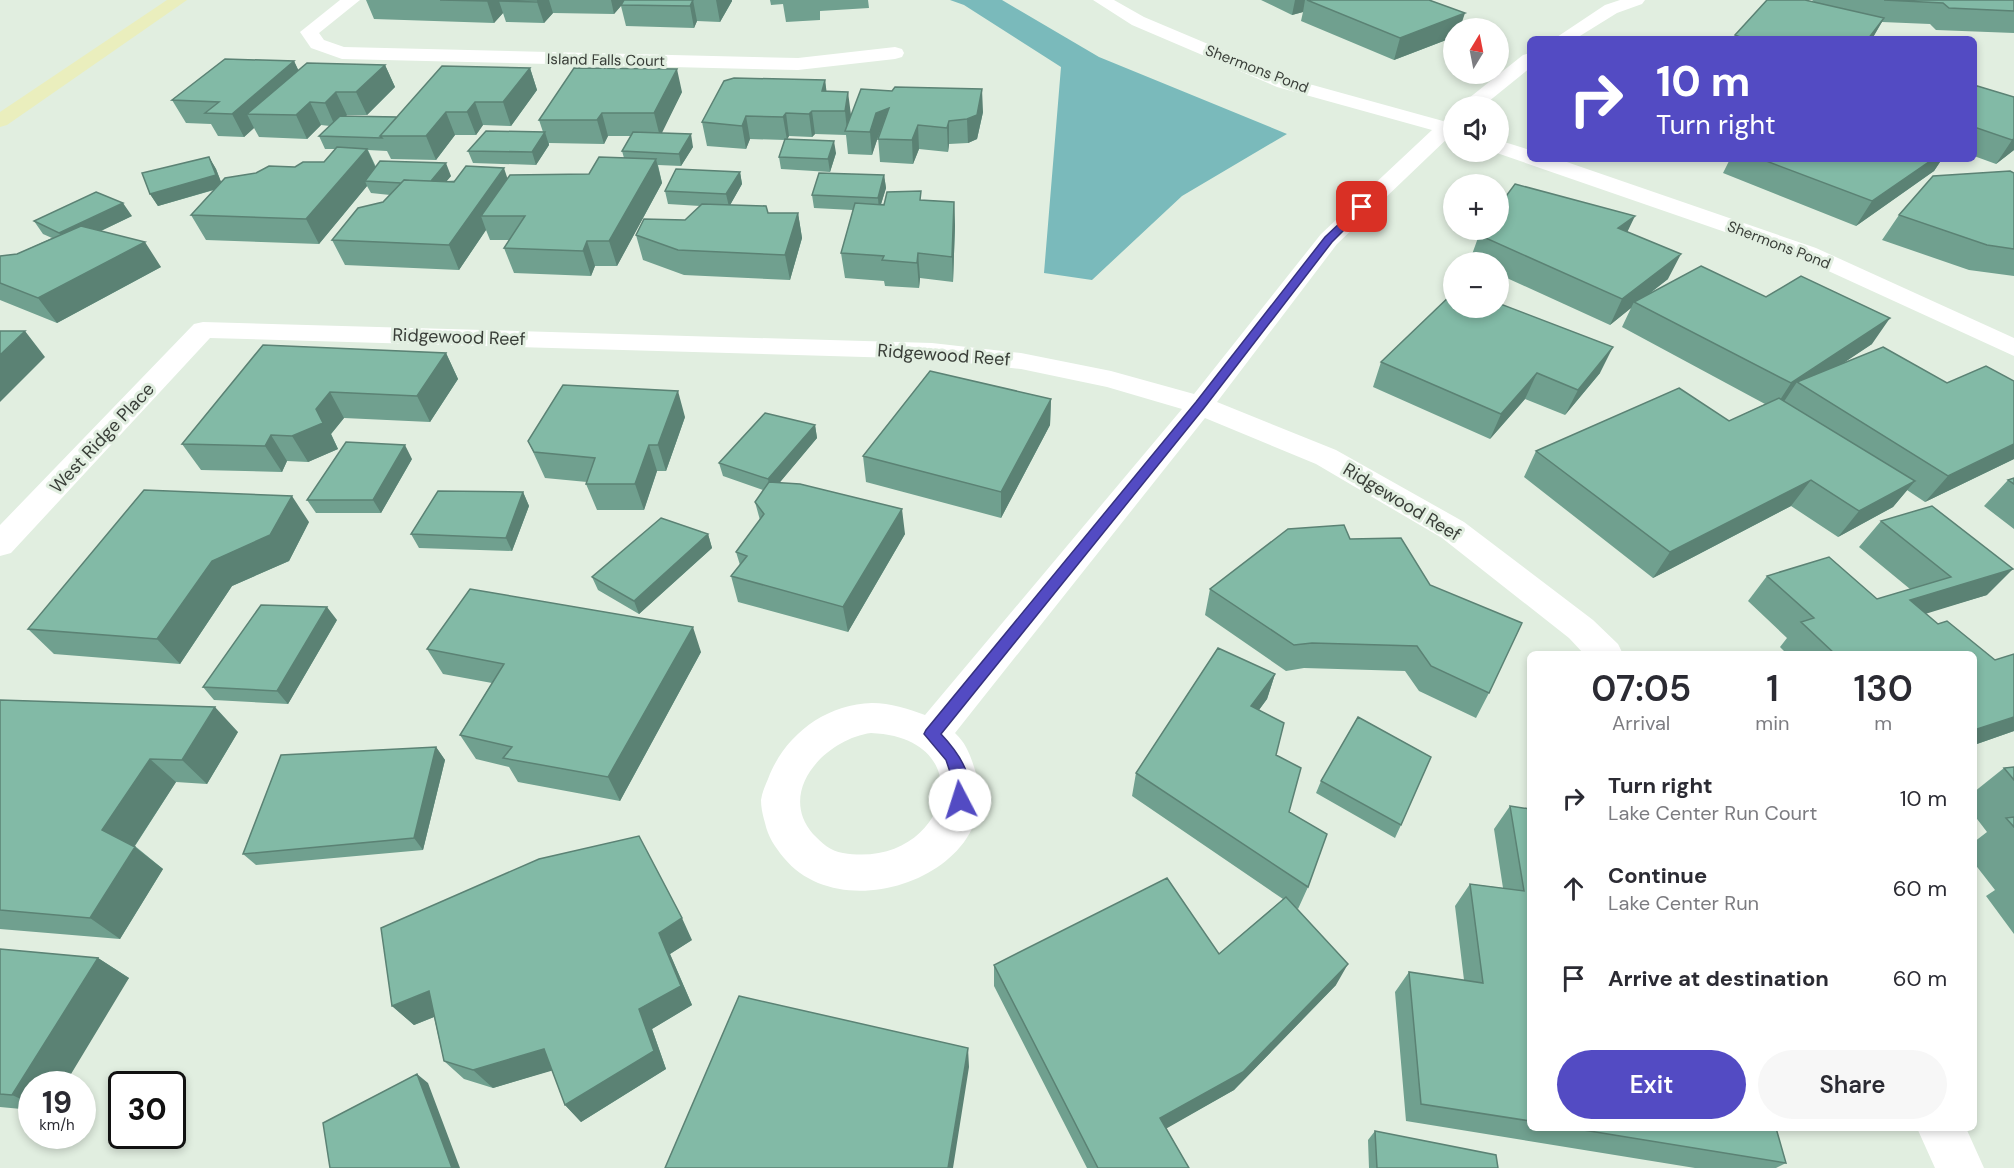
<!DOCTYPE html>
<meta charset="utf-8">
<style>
body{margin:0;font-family:"DM Sans",sans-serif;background:#f7f7f7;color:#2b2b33;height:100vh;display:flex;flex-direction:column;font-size:22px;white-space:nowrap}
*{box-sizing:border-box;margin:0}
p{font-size:20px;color:#7c7c81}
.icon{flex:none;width:33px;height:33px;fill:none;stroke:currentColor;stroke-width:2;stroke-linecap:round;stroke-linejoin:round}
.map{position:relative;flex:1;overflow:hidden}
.sheet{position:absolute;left:1527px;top:651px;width:450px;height:480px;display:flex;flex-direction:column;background:#fff;border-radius:9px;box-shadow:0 3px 9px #0003}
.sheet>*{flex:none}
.hud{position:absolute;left:1527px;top:36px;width:450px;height:126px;border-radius:9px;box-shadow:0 3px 9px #0003;background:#534bc3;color:#fff;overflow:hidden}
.needle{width:39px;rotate:10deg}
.fabs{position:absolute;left:1443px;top:18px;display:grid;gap:12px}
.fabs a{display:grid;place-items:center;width:66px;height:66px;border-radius:50%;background:#fff;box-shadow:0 3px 9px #0003;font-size:30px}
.speed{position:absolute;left:18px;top:1071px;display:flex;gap:12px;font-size:30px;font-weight:700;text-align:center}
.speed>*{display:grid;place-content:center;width:78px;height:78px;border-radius:50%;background:#fff;box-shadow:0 3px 9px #0003;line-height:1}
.speed small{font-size:15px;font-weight:400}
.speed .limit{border:3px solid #111;border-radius:9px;background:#fff;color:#111}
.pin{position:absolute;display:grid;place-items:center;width:51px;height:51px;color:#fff;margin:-26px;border-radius:12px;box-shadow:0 3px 9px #0006}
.me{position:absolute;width:66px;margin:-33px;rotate:355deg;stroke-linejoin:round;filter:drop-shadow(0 0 4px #0008)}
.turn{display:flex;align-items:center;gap:21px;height:126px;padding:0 30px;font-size:27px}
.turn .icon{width:78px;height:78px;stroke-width:2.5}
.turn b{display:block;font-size:42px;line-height:51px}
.eta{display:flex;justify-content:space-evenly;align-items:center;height:102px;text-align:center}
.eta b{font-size:36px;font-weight:600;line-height:42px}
.action{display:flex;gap:12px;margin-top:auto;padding:12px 30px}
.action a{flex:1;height:69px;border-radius:36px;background:#534bc3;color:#fff;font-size:24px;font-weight:600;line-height:69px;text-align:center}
.action a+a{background:#f7f7f7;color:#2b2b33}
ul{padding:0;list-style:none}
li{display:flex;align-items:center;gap:18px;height:90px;padding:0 30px}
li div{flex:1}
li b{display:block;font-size:22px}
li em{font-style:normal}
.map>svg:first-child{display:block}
</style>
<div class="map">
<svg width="2014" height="1168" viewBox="0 0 2014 1168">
<rect width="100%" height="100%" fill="#e1eee0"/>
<!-- water -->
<path fill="#7ababb" d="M950,0H1002L1099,57L1287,134L1182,196L1092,280L1044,273L1061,67L964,5Z"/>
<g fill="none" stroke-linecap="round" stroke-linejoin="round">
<!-- street -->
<path fill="#fff" fill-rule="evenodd" d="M340,0H360L319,33L324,40L344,47L798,58L895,47L902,49L904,53L902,57L895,59L798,70L342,59L311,48L300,32Z
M1093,0H1114L1144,17L1291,79L1443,121L1454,115V136L1451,135L1337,244L1217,402L1336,450L1464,522L1593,620L1618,644L1623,654H1584L1569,638L1442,538L1316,464L1205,418L955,733C968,745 972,760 977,777C1001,872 844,931 784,858C775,847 768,837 765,823C763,816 761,808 761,800C762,793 765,786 768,779C784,736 825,704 872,703C891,703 908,709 925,715L1182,409L1107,387L1021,369L932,359L210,338L11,553L0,556V525L194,324L203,322L932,343L1021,353L1111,371L1194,394L1321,234L1432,130L1277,87L1132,25ZM871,733C986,738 947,870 843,853C830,851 822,843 813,834C776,791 826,739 871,733Z
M1620,0H1645L1642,4L1617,13L1575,39H1554L1605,5Z
M1530,53V68L1483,106H1461L1464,102L1523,55Z
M1498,140L1530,150V159H1558L1816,248L2014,338V356L1800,258L1494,152H1498Z
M1917,1128H1966L1984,1168H1935Z"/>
<!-- secondary -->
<path fill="#eaeebd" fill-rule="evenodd" d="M167,0H187L7,125L0,127V112Z"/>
</g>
<!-- wall -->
<path fill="#70a08f" d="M366,0H732V1L720,22L697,21L694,28L626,26L621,6L614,14L553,13L544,23L506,22L503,13L494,23L374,19Z
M770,0H868L869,8L820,11V20L786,22L783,4L771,5Z
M1261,0H1429L1454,28V37L1394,60L1301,21L1303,12L1292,15Z
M1812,0H2014V33L1936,30L1930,24L1882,22L1872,39H1733L1735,35L1814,2Z
M294,61L298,70L385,65L395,87L367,115H347L345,116L397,117L530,68L537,90L511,126L483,125L476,135H455L436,160L391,159L387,151L368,150L376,167L451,176L446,181L589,174L624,158L622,151L631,136H608L604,144L549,143V145L536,165L473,163L468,151L543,132L539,120L682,92L661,133L693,147L681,166L658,165L662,183L617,266H595L591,276L514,273L504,248L509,240H490L486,230L459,270L345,265L332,240L383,202L390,195L371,193L367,186L319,244L206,240L191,215L214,190L158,206L150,194L209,157L216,169L221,182L324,162L335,149H325L319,136L330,126L321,125L307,139L259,137L254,128L244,137L218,136L211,124L186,123L172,100Z
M825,80L826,91L851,115L850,118L983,112L977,139L968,143L949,144L948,152L919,149L913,164L880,162L878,137L872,155L848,154L846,135L815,134L812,137L789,136L787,139L836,153L830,172L781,169L779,157L785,140L750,139L746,149L707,146L702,122Z
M1974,85L2014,97V150L1996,164L1974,156Z
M1730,159H1942L1934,171L1856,226L1723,173Z
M740,172L742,184L730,205L768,213H798L802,238L790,280L684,275L643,260L636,235L685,220L700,206L668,204L665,191Z
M2014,173V276L1969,270L1882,240L1899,215Z
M884,175L886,188L881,204L922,200L954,202L955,226L953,282L920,278L919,288L885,286L884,281L845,278L841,253L853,210L814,208L812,195Z
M132,216L101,231L161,267L57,323L0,300V256L17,254L52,238L43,234L34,221Z
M1627,232L1668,279L1649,294L1766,297L1872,344L1843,363L1947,383L2014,381V459L1925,502L1907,490L1893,507L1838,537L1791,506L1653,578L1524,477L1536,451L1729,421L1765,404L1622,327L1631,308L1610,325L1498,274V262H1475L1470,260L1479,235Z
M263,345L446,353L458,379L430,422L344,418L331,434L338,449L308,462L287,461L282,472L201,470L182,444Z
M1381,362L1600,373L1565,415L1525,399L1490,439L1373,387Z
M1051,399L1050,425L1001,518L866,482L863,456Z
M685,417L666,471H657L644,510H597L586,484L587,482L545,478L528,441Z
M815,425L817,438L779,483L905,534L848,632L738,602L731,576L740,565L736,552L760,520L755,502L763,490L723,476L719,463Z
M412,459L381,513H316L307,500Z
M2014,478V529L1984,506L2008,480Z
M523,492L529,506L512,551L419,548L411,534Z
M1881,521L1987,595L1925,613L1938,624L1995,660L2014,654V731L1974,745V654H1787L1780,647L1787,638L1748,601L1767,576L1877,599L1910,589L1859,547Z
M309,522L289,561L232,586L180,664L54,654L28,629Z
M708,534L712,548L639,614L598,590L592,577Z
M1350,539L1489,693L1476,718L1419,691L1405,671L1304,668L1286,671L1205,615L1210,589Z
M337,620L288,704L214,700L203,687Z
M427,649L701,652L620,801L518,782L509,767L476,759L460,735L492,683L443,674Z
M1275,674L1267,699L1259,710L1276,755L1308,887L1298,909L1295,907L1336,985L1234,1090L1166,1128L1189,1168H1087L994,986V965L1219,954L1283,899L1132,796L1136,773Z
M0,700L238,732L207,784L176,782L135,846L163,869L120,939L0,929Z
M436,747L445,760L423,850L256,865L243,854Z
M2014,767V934L1986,896L1995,890L1974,863V842L1987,832L1974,815V792L2004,768Z
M1321,781L1401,825L1395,838L1316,793Z
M1510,806L1530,809V1128H1776L1786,1163L1776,1168H1695L1406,1121L1395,992L1409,972L1464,980L1455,906L1470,884L1503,888L1494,829Z
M692,940L670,954L692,1005L652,1029L666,1069L581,1122L565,1105L552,1070L493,1088L464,1079L444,1061L434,1017L414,1025L392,1006Z
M0,949L98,958L129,978L32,1084V1110L0,1107Z
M1375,1131L1498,1168H1369L1368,1140Z"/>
<!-- shaded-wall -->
<path fill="#5b8274" d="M488,0H515L499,1L503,13L494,23L487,1Z
M539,0H549L553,13L544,23L537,2Z
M611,0H626L614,14Z
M693,0L697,21L694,28L690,6Z
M716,0H732V1L720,22Z
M1295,0H1305L1303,12L1292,15Z
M1465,13L1460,28H1454V37L1394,60L1400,38Z
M1884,18L1872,39H1868Z
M294,61L305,84L247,114L254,128L244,137L232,114Z
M385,65L395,87L367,115L356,92Z
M530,68L537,90L511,126L503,102Z
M677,69L682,92L660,137L654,113Z
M825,80L828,102L822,91Z
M982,89L983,112L977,139L968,143L967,119Z
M336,92L347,115L335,126L325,103Z
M848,92L851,115L848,131H847L845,111Z
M310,102L321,125L307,139L296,115Z
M475,102L483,125L476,135L467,112Z
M889,108L878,137L872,155L870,132L876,113Z
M812,111L815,134L812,137L809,114Z
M446,112L455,135L436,160L426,136Z
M602,113L608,136L604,144L597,120Z
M786,113L789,136L787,140L783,117Z
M746,116L750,139L746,149L742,126Z
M949,121V144L948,152L947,128Z
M918,125L919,149L913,164L912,140Z
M545,132L549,145L536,165L532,152Z
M691,134L693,147L681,166L679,154Z
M2014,139V150L1996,164L2012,140Z
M834,141L836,153L830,172L828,159Z
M367,149L378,173L365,181L367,186L319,244L306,219Z
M209,157L216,169L223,187L158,206L150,194Z
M656,159L662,183L617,266L609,241Z
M1933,159H1942L1934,171L1856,226L1872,201Z
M446,163L451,176L433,198L428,185Z
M504,168L512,192L481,216L486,230L459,270L449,245Z
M740,172L742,184L729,207L726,194Z
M884,175L886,188L879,211L878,198Z
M954,202L955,226L953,282L952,257Z
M123,203L132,216L69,246L59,233Z
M798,213L802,238L790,280L785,255Z
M1635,216L1623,241L1618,228Z
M587,241L595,266L591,276L583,251Z
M145,242L161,267L57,323L38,298Z
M918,253L920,278L919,288L917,263Z
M1681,254L1668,279L1637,303L1634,302L1631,308L1610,325L1622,299Z
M1890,318L1872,344L1806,388L1797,382L1783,403L1774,409L1791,383Z
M25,331L45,357L0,402V355Z
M1613,347L1600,373L1565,415L1578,390Z
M446,353L458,379L430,422L417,396Z
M1537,373L1525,399L1490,439L1501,414Z
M678,391L685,417L666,471L658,445Z
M330,392L344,418L331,434L338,449L308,462L292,436Z
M1051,399L1050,425L1001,518V492Z
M815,425L817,438L771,493L768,479Z
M271,435L287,461L282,472L265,446Z
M2014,444V459L1925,502L1948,476Z
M405,445L412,459L381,513L373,500Z
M649,445L657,471L644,510L635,484Z
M1811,480L1791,506L1653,578L1670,552Z
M1915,481L1893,507L1838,537L1859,511Z
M523,492L529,506L512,551L506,538Z
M292,496L309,522L289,561L232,586L180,664L157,639L212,561Z
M902,509L905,534L848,632L843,607Z
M708,534L712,548L639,614L634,601Z
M2013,569L1987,595L1886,626L1910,600Z
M327,607L337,620L288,704L277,691Z
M693,627L701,652L620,801L608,777Z
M1275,674L1267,699L1244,730L1251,706Z
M215,707L238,732L207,784L182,760Z
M2014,717V731L1974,745V730Z
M436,747L445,760L423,850L414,838Z
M150,759L176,782L130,853L102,830Z
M135,847L163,869L120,939L90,918Z
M682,918L692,940L670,954L692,1005L652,1029L666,1069L581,1122L565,1105L659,933Z
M98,958L129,978L65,1084H32V1104L12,1095Z
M1348,964L1336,985L1234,1090L1155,1135L1160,1118Z
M429,991L449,1011L414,1025L392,1006Z
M968,1048L969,1067L953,1168H948Z
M544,1049L561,1068L493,1088L473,1070Z
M417,1074L428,1083L460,1168H452Z"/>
<!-- building -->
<path fill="#82baa6" stroke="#5b8274" stroke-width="1.5" d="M440,0H488L487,1Z
M500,0H539L537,2L499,1Z
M624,0H693L690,6L621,5Z
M1307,0H1429L1465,13L1400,38Z
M1767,0H1805L1884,18L1868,39H1820L1811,37L1803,39H1745L1735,35Z
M1884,0H2014V11L1949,8L1943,3Z
M225,59L294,61L232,114L205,113L219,102L172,100Z
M307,63L385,65L356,92H336L325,103L310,102L296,115L247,114Z
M442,66L530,68L503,102H475L467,112H446L426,136H380Z
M574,68L677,69L654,113H602L597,120H539Z
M734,78L825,80L822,91L848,92L845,111H812L809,114L786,113L783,117L746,116L742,126L702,122L724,81Z
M1974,85L2014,97V139L2012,140L1974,127Z
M895,87L982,89L977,115L967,119L949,121L947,128L918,125L912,140L878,139L889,108L876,113L870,132L845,131L861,89L892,91Z
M340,116L397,117L380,136L382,138L319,136Z
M486,131L545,132L532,152L468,151Z
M633,132L691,134L679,154L622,151Z
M785,139L834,141L828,159L779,157Z
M337,147L367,149L306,219L191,215L225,178L256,173L269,166L295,167L303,162H324Z
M209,157L216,175L150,194L142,173Z
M599,157L656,159L609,241H587L583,251L504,248L525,216H481L510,175L589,174Z
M1761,159H1933L1872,201Z
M380,161L446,163L431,181L404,180L401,183L365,181Z
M466,166L504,168L449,245L332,240L358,208L383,202L404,180L454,182Z
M676,169L740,172L726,194L665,191Z
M2010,171L2014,173V249L1987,245L1899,215L1933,176Z
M819,173L884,175L878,198L812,195Z
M1515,184L1635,216L1618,228L1681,254L1622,299L1479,235L1483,230H1498V207Z
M921,191L920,200L954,202L952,257L918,253L917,263L882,260L884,256L841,253L855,203L884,205L887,192Z
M96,192L123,203L59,233L34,221Z
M702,204L766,206L768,213H798L785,255L678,250L636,235L644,219L685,220Z
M81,226L145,242L38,298L0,283V256L17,254Z
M1701,266L1766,297L1801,276L1890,318L1791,383L1634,302Z
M1454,292V308H1498V303L1613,347L1578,390L1537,373L1501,414L1381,362Z
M0,331H25L0,355Z
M263,345L446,353L417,396L330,392L316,409L323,423L292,436L271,435L265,446L182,444Z
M1883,347L1947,383L1986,366L2014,381V444L1948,476L1797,382Z
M930,371L1051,399L1001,492L863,456Z
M563,385L678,391L658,445H649L635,484H586L595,458L534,452L528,441Z
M1679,388L1729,421L1779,398L1915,481L1859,511L1811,480L1670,552L1536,451Z
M765,413L815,425L768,479L719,463Z
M346,442L405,445L373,500H307Z
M2014,478V484L2008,480Z
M769,482L800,484L902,509L843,607L731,576L747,556L736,552L764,514L755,502Z
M144,490L292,496L270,535L212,561L157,639L28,629Z
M438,491L523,492L506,538L411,534Z
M1932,506L2013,569L1910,600L1938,624L1947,621L1995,660L2014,654V717L1974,730V654H1835L1801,622L1814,618L1767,576L1829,557L1877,599L1951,577L1881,521Z
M661,518L708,534L634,601L592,577Z
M1344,525L1350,539L1401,538L1430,585L1522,623L1489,693L1431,666L1417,646L1312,643L1294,645L1210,589L1288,529Z
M470,589L693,627L608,777L503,758L512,747L460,735L504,664L427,649Z
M261,605L327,607L277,691L203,687Z
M1218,648L1275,674L1251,706L1284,723L1276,755L1301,768L1289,812L1327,834L1308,887L1136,773Z
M0,700L215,707L182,760L150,759L102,830L135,847L90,918L0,910Z
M1358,717L1431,757L1401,825L1321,781Z
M436,747L414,838L243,854L281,755Z
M2014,767V780L2004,768Z
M1510,806L1530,809V1121L1421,1104L1409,972L1483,983L1470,884L1524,891Z
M2014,817V827L2006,818Z
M639,836L682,918L659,933L681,986L639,1009L654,1051L565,1105L544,1049L473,1070L444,1061L429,991L392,1006L381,928L539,859Z
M1167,878L1219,954L1286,897L1348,964L1243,1072L1160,1118L1189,1168H1098L994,965Z
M0,949L98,958L12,1095L0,1094Z
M739,996L968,1048L948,1168H665Z
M417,1074L452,1168H330L323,1123Z
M1571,1128H1776L1786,1163Z
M1375,1131L1496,1155L1498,1168H1377Z"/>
<!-- route -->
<path fill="#534bc3" stroke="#36317f" stroke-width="1.5" d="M1359,205L1367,207L1332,242L1204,408L941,734C958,752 978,779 966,805L960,807L954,805L952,800L954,784L946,760L924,734L926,730L1196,402L1325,237Z"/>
<g text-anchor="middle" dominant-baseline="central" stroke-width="6" stroke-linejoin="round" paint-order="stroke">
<!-- far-street labels -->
<g font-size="15" fill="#393e38" stroke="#e1eee0">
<text transform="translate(606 60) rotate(1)">Island Falls Court</text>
<text transform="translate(1257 69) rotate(21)">Shermons Pond</text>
<text transform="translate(1779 245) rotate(21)">Shermons Pond</text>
</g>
<!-- street labels -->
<g font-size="18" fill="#393e38" stroke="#e1eee0">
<text transform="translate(459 337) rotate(2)">Ridgewood Reef</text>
<text transform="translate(944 355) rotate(4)">Ridgewood Reef</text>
<text transform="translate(102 438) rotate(-47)">West Ridge Place</text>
<text transform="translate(1402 502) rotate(31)">Ridgewood Reef</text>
</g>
</g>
</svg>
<div class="fabs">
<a><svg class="needle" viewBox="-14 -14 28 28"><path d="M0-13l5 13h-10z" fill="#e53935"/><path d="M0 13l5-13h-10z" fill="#7c7c81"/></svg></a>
<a><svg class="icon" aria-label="sound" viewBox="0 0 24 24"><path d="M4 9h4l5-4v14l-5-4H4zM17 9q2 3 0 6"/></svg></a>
<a>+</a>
<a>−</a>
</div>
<div class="speed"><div>19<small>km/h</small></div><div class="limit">30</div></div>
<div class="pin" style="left:1362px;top:207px;background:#d93025"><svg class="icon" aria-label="arrive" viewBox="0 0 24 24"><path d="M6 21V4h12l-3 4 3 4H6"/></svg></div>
<svg class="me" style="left:960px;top:800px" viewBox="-20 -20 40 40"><circle r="19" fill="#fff"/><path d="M0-13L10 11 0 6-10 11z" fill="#534bc3"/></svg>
<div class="hud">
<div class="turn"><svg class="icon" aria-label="right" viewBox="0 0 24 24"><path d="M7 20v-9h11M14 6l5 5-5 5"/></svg><div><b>10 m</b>Turn right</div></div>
</div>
<section class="sheet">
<div class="eta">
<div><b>07:05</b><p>Arrival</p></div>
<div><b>1</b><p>min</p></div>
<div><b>130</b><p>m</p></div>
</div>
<ul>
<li><svg class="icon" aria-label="right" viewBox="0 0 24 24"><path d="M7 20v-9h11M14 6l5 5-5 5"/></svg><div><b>Turn right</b><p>Lake Center Run Court</p></div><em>10 m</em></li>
<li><svg class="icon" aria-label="ahead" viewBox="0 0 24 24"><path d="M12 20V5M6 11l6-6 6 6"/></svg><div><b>Continue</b><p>Lake Center Run</p></div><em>60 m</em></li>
<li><svg class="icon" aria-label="arrive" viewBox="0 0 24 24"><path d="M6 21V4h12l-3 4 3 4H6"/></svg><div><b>Arrive at destination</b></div><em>60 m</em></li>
</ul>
<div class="action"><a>Exit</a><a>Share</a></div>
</section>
</div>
